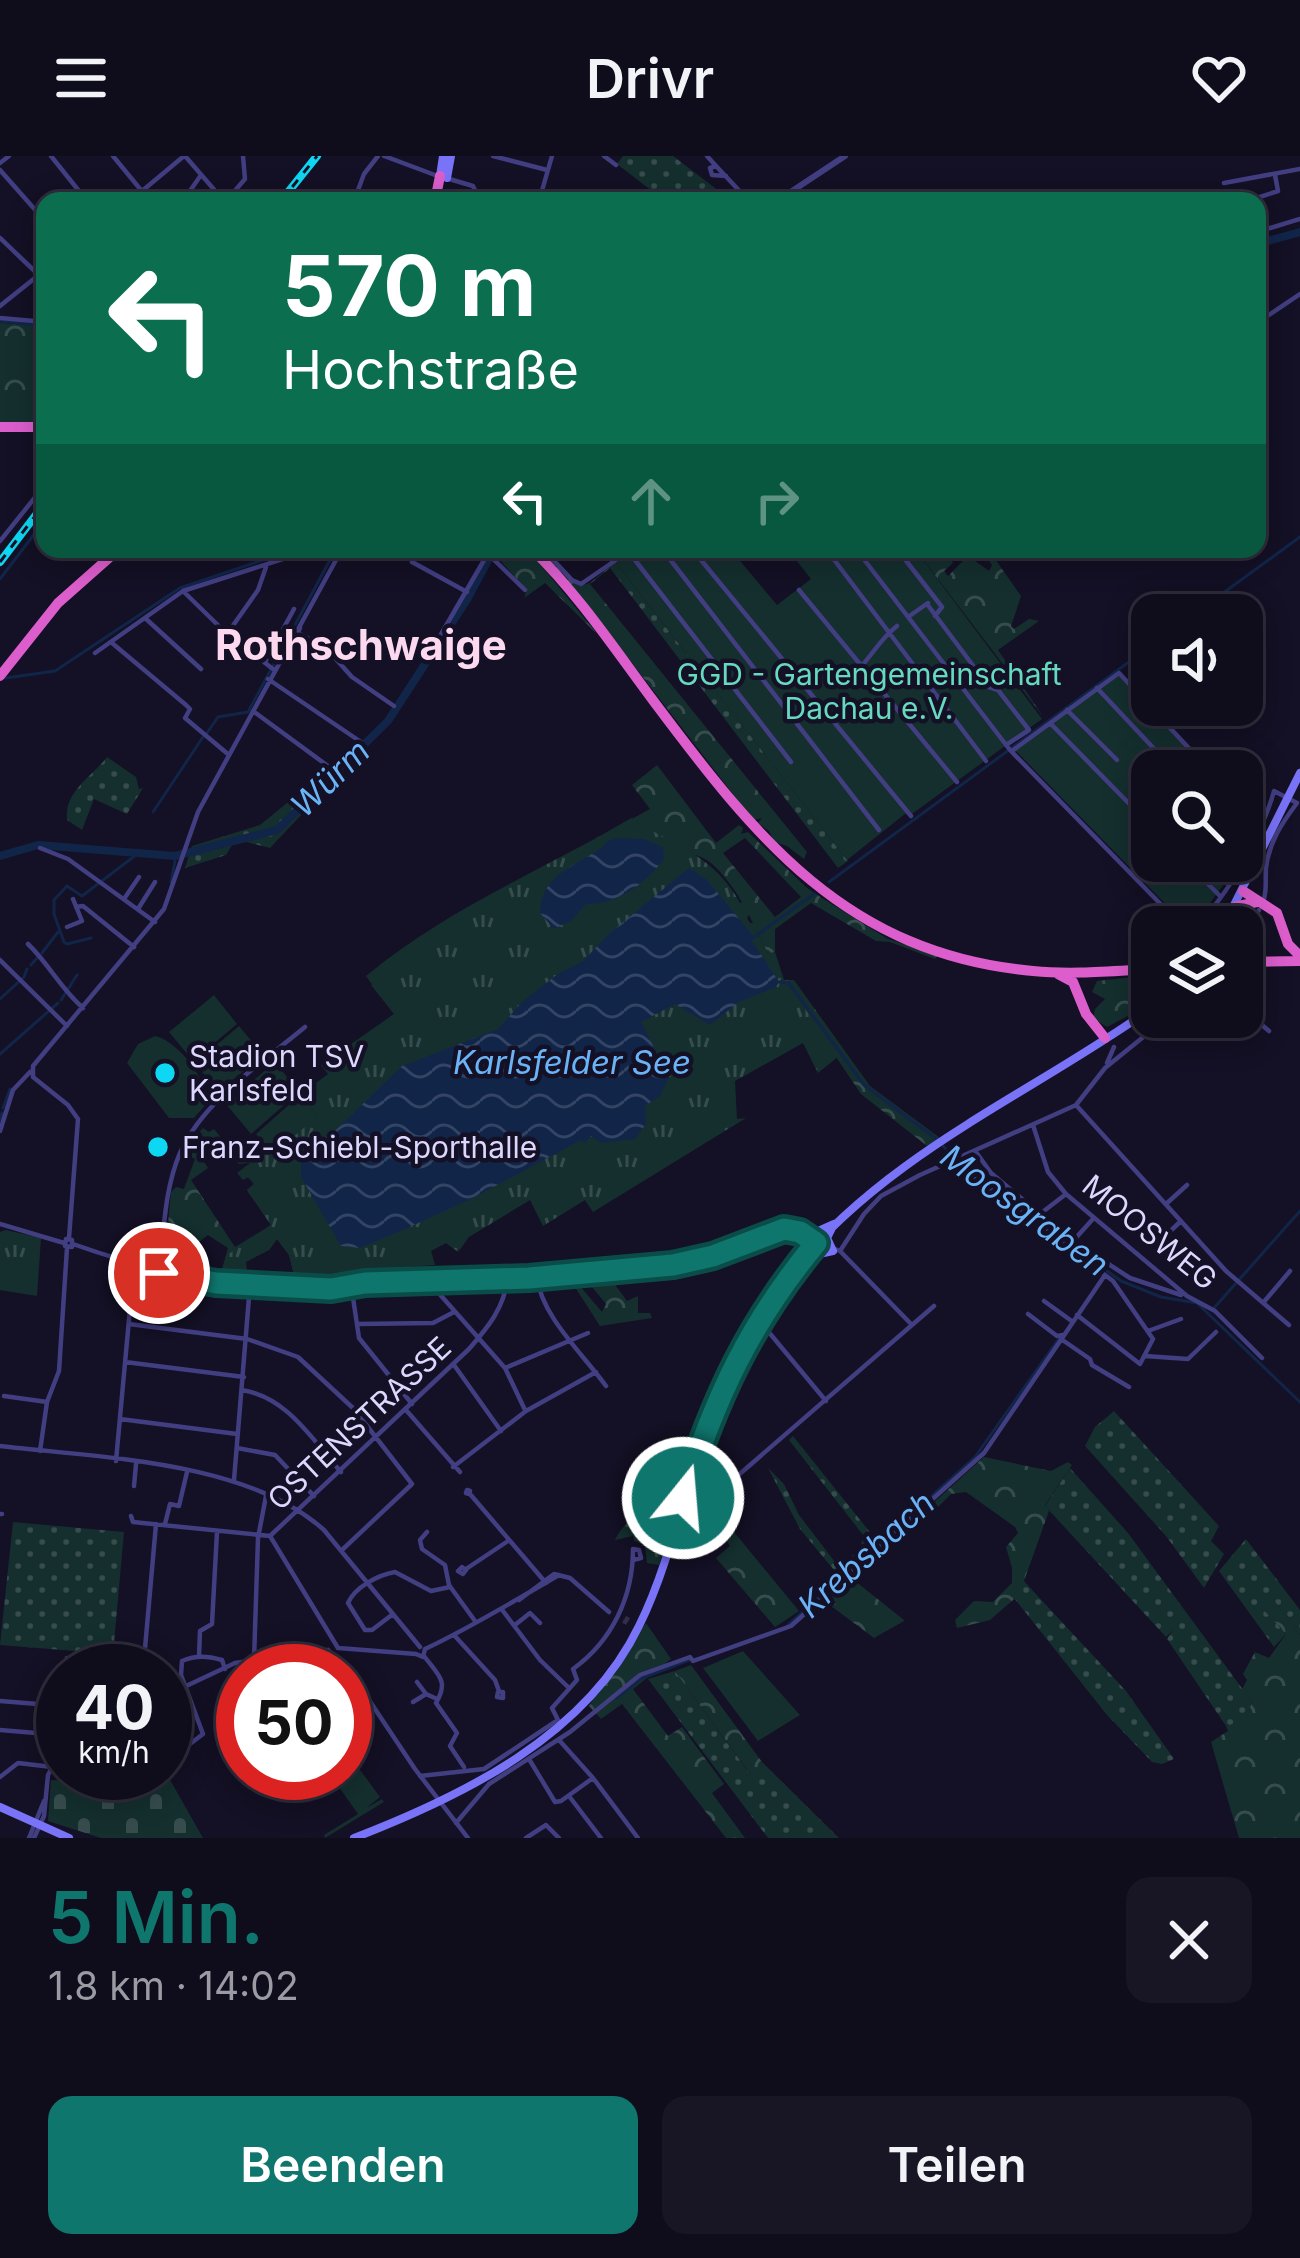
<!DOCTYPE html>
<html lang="de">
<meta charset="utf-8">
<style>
body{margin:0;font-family:Inter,sans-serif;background:#181525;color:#f1f3f6;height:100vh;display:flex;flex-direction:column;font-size:45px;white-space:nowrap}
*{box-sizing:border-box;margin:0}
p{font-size:39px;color:#9b9ba3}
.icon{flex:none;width:66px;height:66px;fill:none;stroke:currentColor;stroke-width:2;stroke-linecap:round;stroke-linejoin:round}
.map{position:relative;height:1682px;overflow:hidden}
.sheet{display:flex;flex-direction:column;background:#0f0c1c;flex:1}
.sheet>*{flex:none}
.top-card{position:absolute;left:36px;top:36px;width:1230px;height:366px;border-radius:24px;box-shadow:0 6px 30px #0003,0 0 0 3px #2f2c3b;background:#0b6e4f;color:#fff;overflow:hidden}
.controls{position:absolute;left:1131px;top:438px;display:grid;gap:24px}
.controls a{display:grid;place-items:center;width:132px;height:132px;border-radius:24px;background:#0f0c1c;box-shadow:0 6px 30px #0003,0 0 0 3px #2f2c3b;font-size:60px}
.speed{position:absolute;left:36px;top:1488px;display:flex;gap:24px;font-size:60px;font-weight:700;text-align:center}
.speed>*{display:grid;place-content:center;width:156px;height:156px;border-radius:50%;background:#0f0c1c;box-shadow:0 6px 30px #0003,0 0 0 3px #2f2c3b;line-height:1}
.speed small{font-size:30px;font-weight:400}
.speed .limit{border:18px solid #d22;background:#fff;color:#111}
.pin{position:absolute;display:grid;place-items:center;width:102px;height:102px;color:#fff;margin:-51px;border:6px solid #fff;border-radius:50%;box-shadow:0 3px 12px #0007}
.me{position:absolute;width:132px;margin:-66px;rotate:17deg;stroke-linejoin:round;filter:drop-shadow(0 0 9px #0008)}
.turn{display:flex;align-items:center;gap:42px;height:252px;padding:0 48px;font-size:54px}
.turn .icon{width:156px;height:156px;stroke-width:2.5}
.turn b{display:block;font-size:84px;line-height:102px}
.lanes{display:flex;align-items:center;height:114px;padding:0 48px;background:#0003;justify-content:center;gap:60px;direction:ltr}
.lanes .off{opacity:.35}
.round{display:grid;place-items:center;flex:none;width:126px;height:126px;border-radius:24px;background:#181525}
.overview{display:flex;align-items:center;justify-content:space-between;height:204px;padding:0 48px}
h1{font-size:72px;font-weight:600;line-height:90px;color:#0f766e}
.cta{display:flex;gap:24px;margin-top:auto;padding:24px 48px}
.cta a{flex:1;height:138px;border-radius:24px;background:#0f766e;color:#fff;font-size:48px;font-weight:600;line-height:138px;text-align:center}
.cta a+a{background:#181525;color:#f1f3f6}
header{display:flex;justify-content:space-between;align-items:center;height:156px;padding:0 48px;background:#0f0c1c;font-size:54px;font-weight:600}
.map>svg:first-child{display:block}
</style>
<header><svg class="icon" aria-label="menu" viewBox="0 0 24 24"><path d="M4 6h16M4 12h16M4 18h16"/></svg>Drivr<svg class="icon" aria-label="heart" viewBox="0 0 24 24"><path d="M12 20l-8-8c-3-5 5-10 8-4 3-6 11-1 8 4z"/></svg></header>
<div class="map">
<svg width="1300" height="1682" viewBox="0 0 1300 1682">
<defs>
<pattern id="grass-dots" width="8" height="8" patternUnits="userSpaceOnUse" patternTransform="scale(3)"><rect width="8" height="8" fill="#142f2e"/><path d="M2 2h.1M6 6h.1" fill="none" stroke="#364c4d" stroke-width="1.8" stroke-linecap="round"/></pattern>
<pattern id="forest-crowns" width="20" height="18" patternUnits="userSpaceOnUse" patternTransform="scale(3)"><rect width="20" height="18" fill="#142f2e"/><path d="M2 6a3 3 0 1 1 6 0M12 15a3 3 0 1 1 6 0" fill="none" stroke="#364c4d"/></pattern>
<pattern id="cemetery-stones" width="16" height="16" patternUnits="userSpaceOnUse" patternTransform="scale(3)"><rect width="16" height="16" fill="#142f2e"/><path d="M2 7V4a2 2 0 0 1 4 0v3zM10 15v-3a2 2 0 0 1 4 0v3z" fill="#364c4d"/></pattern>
<pattern id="park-tufts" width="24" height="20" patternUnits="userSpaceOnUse" patternTransform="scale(3)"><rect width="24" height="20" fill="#142f2e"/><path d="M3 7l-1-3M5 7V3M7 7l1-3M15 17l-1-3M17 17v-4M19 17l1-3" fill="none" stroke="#364c4d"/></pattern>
<pattern id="water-waves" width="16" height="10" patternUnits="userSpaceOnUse" patternTransform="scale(3)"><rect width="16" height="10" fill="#112549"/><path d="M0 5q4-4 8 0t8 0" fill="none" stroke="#334464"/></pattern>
</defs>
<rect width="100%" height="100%" fill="#141025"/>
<!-- grass -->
<path fill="url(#grass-dots)" d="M623,0H673L732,45H665L617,8Z
M537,393H541L579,430L590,427L618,404L616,407L848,705L838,712L610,412L590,428L574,434Z
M107,601L136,621L139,633L143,632L127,658L94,643L82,674L67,664C64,635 92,621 107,601Z
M309,629L319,640L270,692L246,686L232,689L226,699L185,712L192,690L260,669Z
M1114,1255L1219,1370L1211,1385L1224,1398L1204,1432L1166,1380L1085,1290L1095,1271Z
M793,1280L877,1385L838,1419L800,1373L768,1312L784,1328L799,1359L838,1410L860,1394L863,1379L789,1284Z
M1070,1312L1128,1377L1252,1546L1245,1566L1226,1570L1167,1483L1173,1474L1166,1481L1045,1350Z
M13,1366L124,1376L113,1498L0,1489Z
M1246,1383L1300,1454V1479L1271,1441L1260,1448L1286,1478L1274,1491L1219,1415Z
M1022,1423L1126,1535L1174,1603L1162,1608L1152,1606L1107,1559L1014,1442Z
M675,1515L750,1618L762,1606L839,1682H768L648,1523Z"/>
<!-- forest -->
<path fill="url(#forest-crowns)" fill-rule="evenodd" d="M0,167L45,170V266L0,267Z
M503,393H528L597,478L545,427L524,442L527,434L498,402Z
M915,393H946L953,407L944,415L948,420L968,400L989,415L992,409L981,393H988L1021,440L1011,470L1014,473L1029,463L1039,465L998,494L1044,562Z
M590,428L790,675L807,696L804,703L787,690L774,686L769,675L758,667L762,662L753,664L575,433Z
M657,609L716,687L739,669L743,672L741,678L748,676L807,732L825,744L888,783L938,799L935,803L890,786L876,785L811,747L775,773V796L768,798C754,769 737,729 711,707C700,698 688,699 677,690L448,828L335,903L394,858L371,829L590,686L650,653L632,629ZM745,682L801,741L775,761L723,697Z
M1152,819V847L1107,871L1093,862L1095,853L1105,843L1092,836L1097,825Z
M784,824H794L870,930L940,982L927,990L861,938Z
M203,972L209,976L214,973L237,1001L245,996L253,1005L277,995L357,1126L331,1131L296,1127L289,1099L277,1083L269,1094L222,1114L228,1092L208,1079L195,1089L167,1078L171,1036L176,1031L184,1033L195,1003L187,999L192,988L208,1012L191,1024L235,1091L271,1069L247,1034L254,1028L248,1021L243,1024L251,1011L249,1007L239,1008L221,988L213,994L202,981L194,987L192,984Z
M608,1119L627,1145L638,1140V1157H650L652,1162L600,1170L573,1128L579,1129L602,1156L606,1148L588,1126Z
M984,1301L1051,1315L1068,1306L1072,1309L1045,1349L1049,1355L1019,1439L990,1464L957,1472L955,1464L974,1445L993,1446L1012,1427V1412L1006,1391L1018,1377L1015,1371L966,1336L951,1338L938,1351L930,1350Z
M734,1376L799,1455L775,1471L716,1402L730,1390L726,1383Z
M850,1421L904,1464V1465L874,1482L823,1444Z
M1271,1440L1300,1479V1682H1239L1211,1586L1228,1575L1226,1570L1245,1565L1252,1546L1242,1533L1247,1524L1243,1518L1255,1496L1269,1502L1286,1478L1259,1449Z
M646,1467L671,1503L633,1533L668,1580L682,1571L724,1628L712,1637L745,1682H726L622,1548L601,1563L589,1550Z
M691,1509L762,1606L751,1619L675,1515Z"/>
<!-- cemetery -->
<path fill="url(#cemetery-stones)" d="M165,1615L203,1682H101L48,1665L51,1624L146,1628Z"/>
<!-- park -->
<path fill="url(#park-tufts)" d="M633,661L631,665C674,686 717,703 740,747L746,745L752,753L747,762L750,767H758L756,773L768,798L775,796L784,824L839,900L818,917L803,887L735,925L737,963L746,962L593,1056L585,1044L543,1070L530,1044L469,1081L458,1096L446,1087L431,1095L435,1109L380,1113L378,1124L331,1131L296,1127L289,1099L277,1083L269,1094L246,1106L248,1124H219L226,1100L271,1069L247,1034L254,1028L248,1021L243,1024L237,1017L262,998H273L317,959L300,939L328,918L321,909L394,858L366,820C449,751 542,715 633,661Z
M6,1074L41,1082L37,1140L0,1134V1076Z
M681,1334L659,1409L647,1407L645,1389L634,1385L633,1380L615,1384C626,1361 656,1341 681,1334Z"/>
<!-- garden -->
<path fill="#142f2e" d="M635,393H730L777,449L811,423L789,395L792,393H915L1042,563L912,658H905L847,704L616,407Z
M1121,517L1213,615H1152V705H1241L1207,751L1209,754L1188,771L1015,594Z
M214,839L237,868L193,905L169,876Z
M239,870L263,899L218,936L195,907Z
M155,880C178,885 207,923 207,947L194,962H169L127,907L138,888Z
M275,906L299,936L251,978L226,948Z
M300,939L318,960L273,998L256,978Z
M743,1495L800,1559L758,1585L703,1512Z
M349,1599L380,1641L366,1652L382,1643L384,1646L325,1682L324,1679L358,1658L329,1617H345V1602Z"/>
<!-- water -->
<path fill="url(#water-waves)" d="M619,682L644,683L663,691L664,703C643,729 620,748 586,748L571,765L554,773L540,757C540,719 577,709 603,691L607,685Z
M689,712L707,724L754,781L752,785L779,826L776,831L739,846L710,869L675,848L641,866L669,921L660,940L645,950L646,968L635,983L601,987L591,980L585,987L581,984L473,1042L403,1074L360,1092L341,1090L301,1021V999L337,973L402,910L498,873L522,846L559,817L582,806L610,777Z"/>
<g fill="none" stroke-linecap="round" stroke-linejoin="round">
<!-- stream -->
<path stroke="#112549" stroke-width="3" d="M0,165L45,170
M324,393L333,398
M0,423L45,364
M1193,459L1300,381
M6,522L55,515L180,432L296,393
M207,577L218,561L248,556L330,404
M153,656L203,581
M177,701L178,699
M171,726L175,705
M829,726L1152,489
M754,781L814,738
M91,782L67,788L64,786L54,758V744L67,730L82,740L136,699
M42,797L58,776
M31,809L37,802
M779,826H788L864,929L935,982L964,1011L1121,1125L1161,1141L1197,1147L1300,1246
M0,843L24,821L27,813
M61,844L77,819
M0,898L58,847
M3,952L10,933
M0,964L2,957
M1214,1152L1300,1055
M788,1469L975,1301L1060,1181
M617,1542L640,1523L689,1504"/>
<!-- river -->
<path stroke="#112549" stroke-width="8" d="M1257,88L1300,76
M0,700L38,689L175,700L277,674L388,565L468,442L494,393"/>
<!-- minor-tunnel -->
<path stroke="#322e45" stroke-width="4.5" stroke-dasharray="4.5 2" stroke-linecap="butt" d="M625,1462L629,1464
M623,1465L628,1467"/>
<!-- minor -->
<path stroke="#423e82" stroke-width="4.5" d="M51,0L87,45
M113,0L150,45
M185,0L224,45
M384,0L435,19
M493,0L547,14
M604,0L616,9
M707,0L716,10
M0,7L9,0
M0,14L45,65
M726,20L712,19L710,12L716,10L749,45
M446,22L473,30L480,45
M1224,27L1300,13
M1257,42L1278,35L1275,19
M130,45L184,0
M183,45L201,19
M226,45L245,23L243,0
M354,45L364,18L378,0
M539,45L552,0
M1257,76L1300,63
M0,82L45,125
M0,150L45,114
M0,162L45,166
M1257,167L1300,138
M0,385L45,329
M483,393L525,434
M543,393L572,424L581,428L632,393
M662,393L879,674
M692,393L911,660
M826,393L986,605
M856,393L1010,594L1183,771
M897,393L942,451L935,460
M628,395L791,606
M412,406L467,436
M799,434L957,626
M183,435L227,478L273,513
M927,448L989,531L998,534L1029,574L1006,589
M908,461L928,447
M145,462L201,513
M300,472L298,477L326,492L352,521L394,550
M227,478L258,434L266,411
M440,480L487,399
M112,487L186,549L190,553L185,562L229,599
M95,497L183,435L311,394L335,404
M265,506L294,453
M268,523L361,586
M845,526C868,509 875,487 897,470
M1097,532L1175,615
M1067,554L1117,604
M253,555L332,613
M1051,568L1152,671
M1012,595L1119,517L1210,615
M1142,629L1152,639
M1242,649L1258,666L1257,680
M40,692L68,703L155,766
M1185,705L1220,740
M1217,705L1233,720
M124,743L139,721
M76,751L83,750L134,791
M138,753L155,726
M67,771L82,765L73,743
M1190,771C1222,756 1265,670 1274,635L1297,647C1282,667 1269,686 1266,712C1265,724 1267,732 1264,743
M1242,784L1259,754
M28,788C49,808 60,832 83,852
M0,804L67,870
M1242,852L1269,875
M1107,907L1114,891
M1076,949L1226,1115L1289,1169
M1033,969L1048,1016L1066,1038L1187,1140L1215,1155L1262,1202
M0,975L13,934L30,916
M976,996L991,1017L1040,1058L1066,1038
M946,1008L984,1028L1113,1125L1153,1183L1140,1208L1077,1159
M1166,1048L1187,1029
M1092,1064L1073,1085L1130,1122L1181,1139
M0,1068L64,1087
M1164,1081L1181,1065
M69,1082L78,963L68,949L33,921V910L164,753L198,656L342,393
M66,1083L72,1084V1091L65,1090Z
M73,1088C163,1120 256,1140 352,1134C388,1131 424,1123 461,1122C543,1119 627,1121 707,1102C734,1096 758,1081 785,1073L840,1095L864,1058L881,1040L920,1019L1076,949L1105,912L1168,861
M840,1095L912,1169L934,1150
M159,1117C164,1077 164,1034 180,997C203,945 263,906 305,871
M537,1121C541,1160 584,1199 606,1230
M436,1123V1134L505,1212L525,1254
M342,1130L373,1127
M352,1135L359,1182L412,1248
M1044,1145L1073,1166
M1263,1147L1290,1115
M1028,1158L1057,1180L1063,1179
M129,1168L247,1183L298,1201L354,1253L412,1328L342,1394
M357,1168L433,1167L454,1156
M762,1168L826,1245
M1148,1175L1181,1163
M1061,1183L1090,1203L1092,1209L1129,1231
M1145,1200L1188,1203L1216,1176
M125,1206L244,1221
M454,1209L501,1275
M505,1212L588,1177
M242,1234C287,1241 312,1283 341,1316
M4,1240L47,1246
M406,1254L460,1316
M120,1263L237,1278
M0,1290C100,1302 246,1304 324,1374L420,1491
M237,1292L275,1299L314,1340
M40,1295L47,1246L59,1215L67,1092
M116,1305L134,1109
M453,1311L526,1255L596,1216
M234,1324L250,1129
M134,1330L136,1308
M467,1334L470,1335L469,1338L466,1337Z
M470,1338L546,1427
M0,1358H2
M131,1360L133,1366L270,1380
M691,1360L912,1169
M165,1368L170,1348L179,1350L187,1316
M427,1376L420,1384L422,1393L445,1409L449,1429L475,1465
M270,1380L469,1193C489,1170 504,1152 508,1121
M270,1380L338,1492
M462,1411L466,1414L463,1418L458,1415Z
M466,1413L508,1385
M519,1444L554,1418L570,1422L609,1456
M503,1455L540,1504L569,1532
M393,1458L372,1474H365L348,1447C355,1431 378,1419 395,1416L431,1435L450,1431
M515,1469L530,1457L540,1467
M454,1479L495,1524L499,1535
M338,1492L416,1498
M328,1494L363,1535L415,1613L468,1682
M416,1498L423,1501L425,1493C472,1471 514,1445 559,1419
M199,1500L200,1475L212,1468L217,1376
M424,1500C439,1520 449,1525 436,1547L457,1577L450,1590L464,1611
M254,1504L258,1382L266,1340
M66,1515L67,1502
M143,1515L156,1368
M417,1526L426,1538L437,1543
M498,1536H503V1542L497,1541Z
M165,1540L235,1507L328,1494
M0,1545L63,1550
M413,1546L426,1538
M0,1574L60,1579
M559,1584L593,1622L638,1682
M529,1603L555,1646L561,1645L593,1622
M165,1607L203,1578L181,1519L182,1505C196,1499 208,1500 222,1504L225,1513
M107,1617L106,1621L143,1624L152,1617
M420,1620L484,1613L558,1564L552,1552L577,1524L573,1513C612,1485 633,1441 633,1393L639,1394L641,1402L633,1404
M0,1621L18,1607L52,1611
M569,1640L601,1682
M456,1667L489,1628L570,1576L640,1519L690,1501L693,1505L791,1470L984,1297L1105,1119
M29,1682L44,1645
M34,1682L44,1660L48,1619L61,1595L63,1546
M526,1682L546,1669L559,1682"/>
<!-- tertiary -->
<path stroke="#423e82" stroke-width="6" d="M777,45L845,0"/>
<!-- secondary -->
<path stroke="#7973f8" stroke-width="8" d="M440,20L443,0
M447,22L451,0
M1223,771L1300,617
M834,1068L827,1082L833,1095L805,1101L806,1086L800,1076H816Z
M0,1651L69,1682
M354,1682C463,1640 586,1580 639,1470C670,1407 683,1337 705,1271C725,1215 756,1160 794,1113C889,996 1031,938 1152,852"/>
<!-- trunk -->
<path stroke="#dc5ecc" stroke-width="10" d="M435,45L440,20
M0,271H45
M532,393C578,438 614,492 652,543C756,682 846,798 1033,815C1072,819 1113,815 1152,813
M0,520L58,447L119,393
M1243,735L1277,757L1288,788L1300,800
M1234,751L1257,746
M1242,806L1300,805
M1058,818L1073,826L1086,858L1105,882"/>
<defs>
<path id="rail" d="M281,45L317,0
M0,406L45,347"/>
</defs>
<!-- rail casing -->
<use href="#rail" stroke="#0dd7f2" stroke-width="8"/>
<!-- rail -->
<use href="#rail" stroke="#141025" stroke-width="3" stroke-dasharray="9" stroke-linecap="butt"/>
</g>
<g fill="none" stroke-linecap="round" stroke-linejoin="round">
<defs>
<path id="route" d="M159,1117L216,1127L331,1133L365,1127L529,1122L673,1109L713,1100L784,1073L800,1076L816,1087C749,1168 715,1242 683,1342"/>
</defs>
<!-- route casing -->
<use href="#route" stroke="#0a4d48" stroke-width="30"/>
<!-- route -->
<use href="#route" stroke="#0f766e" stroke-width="21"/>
</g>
<!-- markers -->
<g fill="#0dd7f2" stroke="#141025" stroke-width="4.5">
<circle cx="165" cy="917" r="12"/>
<circle cx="158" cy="991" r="12"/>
</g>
<g text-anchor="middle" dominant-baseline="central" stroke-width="9" stroke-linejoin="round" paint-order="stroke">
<!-- park labels -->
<g font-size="30" fill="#66dabf" stroke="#141025">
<text x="869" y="518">GGD - Gartengemeinschaft<tspan x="869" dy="34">Dachau e.V.</tspan></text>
</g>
<!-- poi labels -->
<g font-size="30" fill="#dcd7fd" stroke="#141025" text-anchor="start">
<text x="189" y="900">Stadion TSV<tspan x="189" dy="34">Karlsfeld</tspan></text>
<text x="182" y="991">Franz-Schiebl-Sporthalle</text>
</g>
<!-- street labels -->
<g font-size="30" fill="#dcd7fd" stroke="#141025">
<text transform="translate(1150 1076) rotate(39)">MOOSWEG</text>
<text transform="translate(359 1267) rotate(-43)">OSTENSTRASSE</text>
</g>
<!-- water labels -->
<g font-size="33" font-style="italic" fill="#6ab3f7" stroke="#141025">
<text transform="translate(330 622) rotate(-44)">Würm</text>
<text x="572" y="906">Karlsfelder See</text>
<text transform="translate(1025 1054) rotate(36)">Moosgraben</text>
<text transform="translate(866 1398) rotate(-42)">Krebsbach</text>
</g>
<!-- district labels -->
<g font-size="42" font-weight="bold" fill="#fdd9ef" stroke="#141025">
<text x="361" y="488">Rothschwaige</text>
</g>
</g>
</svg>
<div class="controls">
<a><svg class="icon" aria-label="sound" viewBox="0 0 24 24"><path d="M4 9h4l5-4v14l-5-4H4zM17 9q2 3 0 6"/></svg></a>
<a><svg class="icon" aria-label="search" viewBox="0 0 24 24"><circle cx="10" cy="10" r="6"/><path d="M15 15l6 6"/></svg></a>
<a><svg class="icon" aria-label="layers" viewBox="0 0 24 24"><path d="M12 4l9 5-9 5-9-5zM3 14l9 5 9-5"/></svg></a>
</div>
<div class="speed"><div>40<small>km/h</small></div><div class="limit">50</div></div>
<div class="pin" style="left:159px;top:1117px;background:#d93025"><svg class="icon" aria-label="arrive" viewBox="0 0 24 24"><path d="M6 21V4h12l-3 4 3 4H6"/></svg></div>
<svg class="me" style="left:683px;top:1342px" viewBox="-20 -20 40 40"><circle r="17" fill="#0f766e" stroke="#fff" stroke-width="3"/><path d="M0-11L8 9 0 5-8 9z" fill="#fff"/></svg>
<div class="top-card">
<div class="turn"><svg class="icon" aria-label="left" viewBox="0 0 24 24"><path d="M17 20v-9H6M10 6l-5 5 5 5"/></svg><div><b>570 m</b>Hochstraße</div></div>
<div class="lanes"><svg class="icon" aria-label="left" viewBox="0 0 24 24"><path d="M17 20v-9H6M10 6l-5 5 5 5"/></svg><svg class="icon off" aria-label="ahead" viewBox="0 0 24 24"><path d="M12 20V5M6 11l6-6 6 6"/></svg><svg class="icon off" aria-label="right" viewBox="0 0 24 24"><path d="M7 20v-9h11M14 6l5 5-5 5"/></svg></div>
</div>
</div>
<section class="sheet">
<div class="overview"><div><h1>5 Min.</h1><p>1.8 km · 14:02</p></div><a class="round"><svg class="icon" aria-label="close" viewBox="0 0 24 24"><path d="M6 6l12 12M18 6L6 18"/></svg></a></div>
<div class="cta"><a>Beenden</a><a>Teilen</a></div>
</section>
